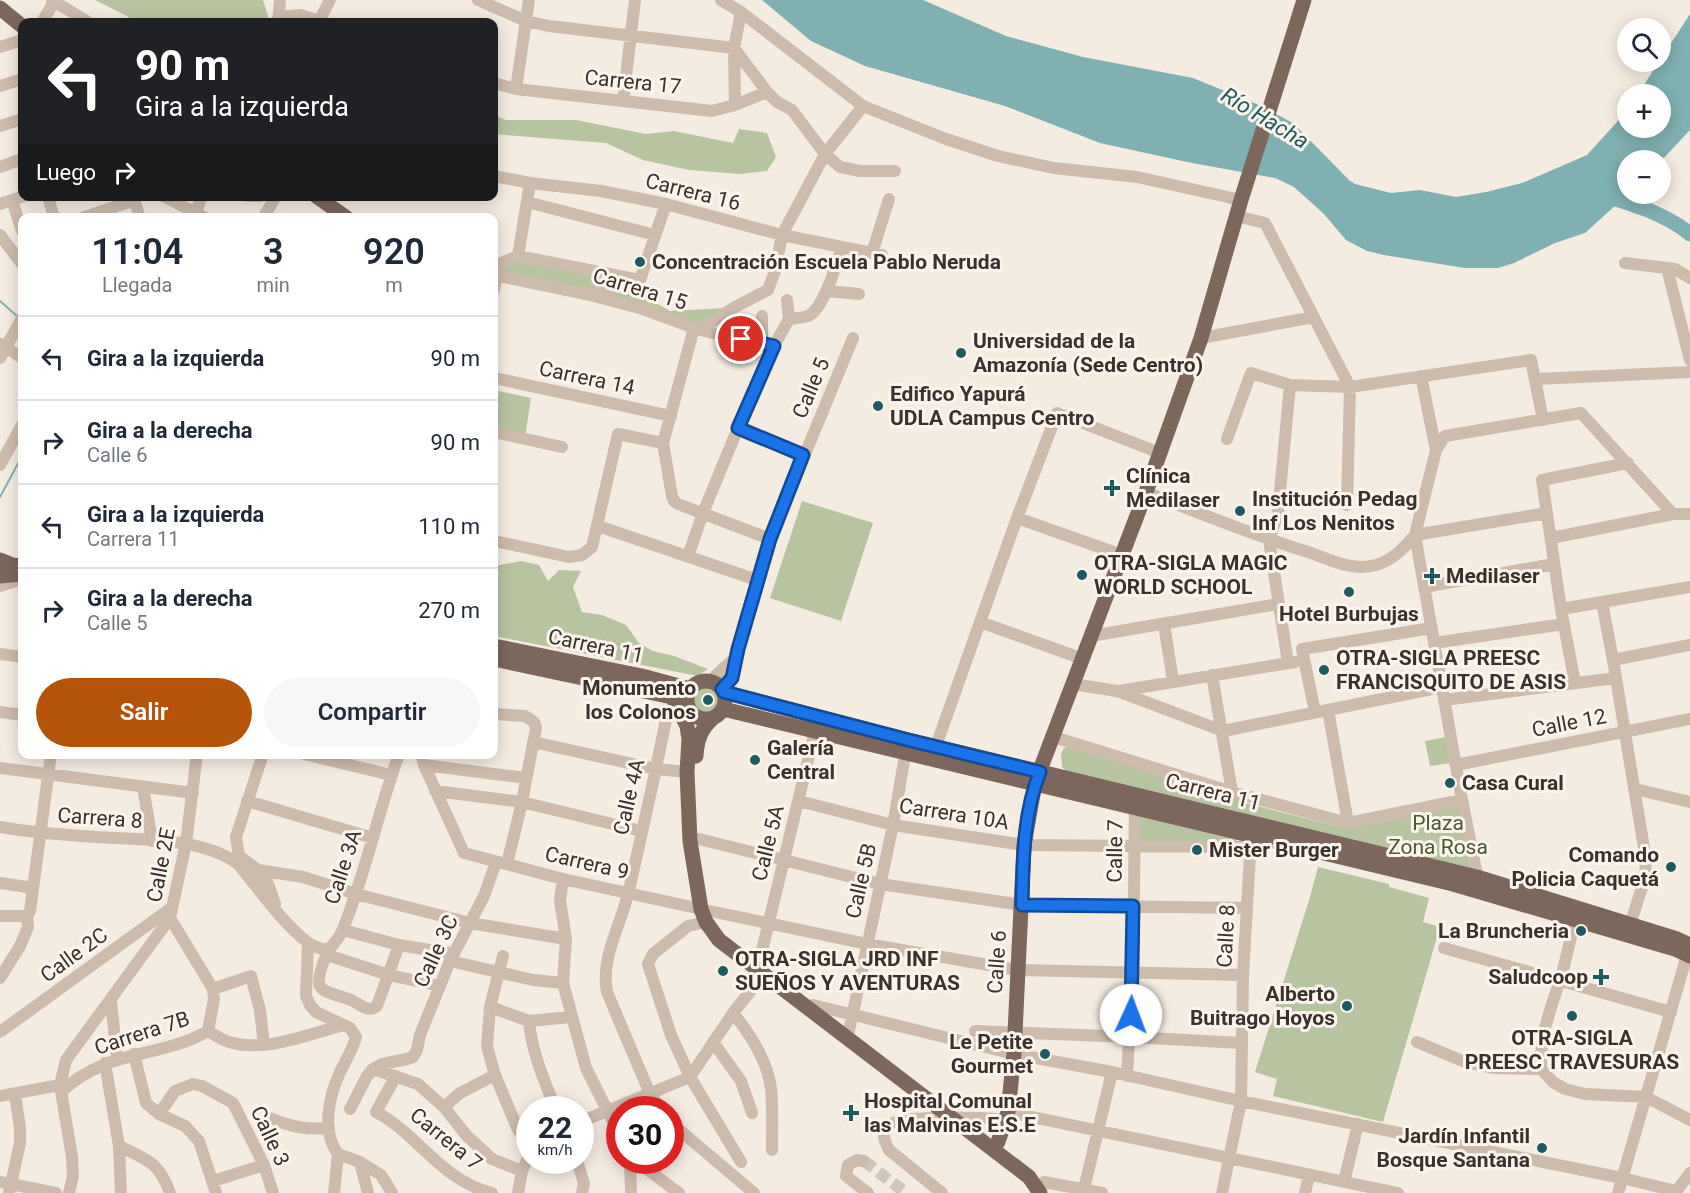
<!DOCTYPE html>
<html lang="es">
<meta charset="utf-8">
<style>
body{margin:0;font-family:Roboto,sans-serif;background:#f6f6f7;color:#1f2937;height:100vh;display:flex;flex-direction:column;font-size:22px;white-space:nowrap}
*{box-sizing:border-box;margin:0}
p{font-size:20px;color:#747a83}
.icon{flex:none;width:33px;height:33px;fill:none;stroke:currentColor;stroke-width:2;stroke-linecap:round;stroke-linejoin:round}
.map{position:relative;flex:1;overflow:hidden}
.side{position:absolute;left:18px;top:213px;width:480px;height:546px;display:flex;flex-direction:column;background:#fff;border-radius:12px;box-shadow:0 3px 15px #0003}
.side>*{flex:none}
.banner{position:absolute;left:18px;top:18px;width:480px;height:183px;border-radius:12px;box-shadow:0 3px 15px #0003;background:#202124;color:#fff;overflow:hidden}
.fabs{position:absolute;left:1617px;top:18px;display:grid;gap:12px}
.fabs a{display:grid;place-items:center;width:54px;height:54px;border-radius:50%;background:#fff;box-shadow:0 3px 15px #0003;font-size:30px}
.speed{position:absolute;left:516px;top:1096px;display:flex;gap:12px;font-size:30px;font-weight:700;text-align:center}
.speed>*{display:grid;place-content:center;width:78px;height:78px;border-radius:50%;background:#fff;box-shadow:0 3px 15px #0003;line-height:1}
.speed small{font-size:15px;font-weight:400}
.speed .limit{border:9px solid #d22;background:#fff;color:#111}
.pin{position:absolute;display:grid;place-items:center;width:51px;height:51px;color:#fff;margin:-26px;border:3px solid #fff;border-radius:50%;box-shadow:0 2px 6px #0007}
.me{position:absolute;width:66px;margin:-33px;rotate:2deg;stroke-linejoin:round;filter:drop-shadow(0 0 4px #0008)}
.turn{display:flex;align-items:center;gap:21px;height:126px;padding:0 18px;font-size:27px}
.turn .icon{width:78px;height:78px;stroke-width:2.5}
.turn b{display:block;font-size:42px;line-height:51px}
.then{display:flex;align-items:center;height:57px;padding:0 18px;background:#0003;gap:12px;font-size:22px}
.eta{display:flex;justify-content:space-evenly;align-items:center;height:102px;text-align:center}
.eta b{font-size:36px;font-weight:600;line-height:42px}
.action{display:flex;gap:12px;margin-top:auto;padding:12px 18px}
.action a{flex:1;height:69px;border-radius:36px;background:#b45309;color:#fff;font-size:24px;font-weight:600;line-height:69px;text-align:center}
.action a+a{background:#f6f6f7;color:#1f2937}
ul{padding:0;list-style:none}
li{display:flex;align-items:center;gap:18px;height:84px;padding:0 18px;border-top:2px solid #e0e1e3}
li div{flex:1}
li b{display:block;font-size:22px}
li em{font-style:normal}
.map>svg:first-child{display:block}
</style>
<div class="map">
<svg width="1690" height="1193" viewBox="0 0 1690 1193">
<rect width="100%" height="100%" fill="#f4ebe1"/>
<!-- green -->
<path fill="#b8c4a0" d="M95,0H263L270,22H134L127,16Z
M494,115L506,120H576L646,134L674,131L733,143L739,129L767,133L776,157L767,171L740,174L689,170L643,160L606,143L494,134Z
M522,258L629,281L644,296L670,311L726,308L698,327L494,269Z
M494,390L531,398L525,437L494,430Z
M802,501L873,523L841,621L770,598Z
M521,561L539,565L548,581L559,570L581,571L573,587L582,612L602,615L626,625L639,643L653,651L674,656L708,669L698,676L494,636V566Z
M692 700a14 14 0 1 1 28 0a14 14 0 1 1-28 0Z
M1447,737L1452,763L1430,766L1425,741Z
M1072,746L1237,796L1246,803L1340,827L1459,807L1470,868L1247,817L1239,812L1068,773L1062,767L1061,754L1064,748Z
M1140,816L1237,840L1236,842H1139Z
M1318,867L1389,884V887L1429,898L1423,922L1440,927L1383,1122L1273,1096L1277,1079L1255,1072L1310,897Z"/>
<!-- water -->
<path fill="#7fb0b2" d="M762,0H923L1006,36L1083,57L1193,78L1259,105L1293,123L1349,180L1355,184L1391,193L1420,190L1456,197L1486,192L1522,183L1587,155L1627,111L1628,128H1660V94H1638L1690,14V130L1661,161L1628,160V194L1585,233L1555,243L1514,263L1498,268H1465L1384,255L1367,251L1346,240L1324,214L1294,187L1275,178L1187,162L1100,143L1005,106L865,66L811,41Z"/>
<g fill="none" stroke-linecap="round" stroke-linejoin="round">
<!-- stream -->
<path stroke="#7fb0b2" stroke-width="2" d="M0,301L18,317
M0,497L22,456"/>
<!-- river -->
<path stroke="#7fb0b2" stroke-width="15" d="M1603,195C1633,204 1666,214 1690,234"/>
<!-- minor-tunnel -->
<path stroke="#cfc6bd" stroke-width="12" stroke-dasharray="12 6" stroke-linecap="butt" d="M864,1161L906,1193"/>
<!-- minor -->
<path stroke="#cdbbac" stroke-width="12" d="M52,0L88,22
M478,0L526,21L549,26L734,48L767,92L777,102L792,110L825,154L840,167L860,171H895
M721,0L741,12L863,106L946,139L998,156L1054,168L1137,177L1241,200
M279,17L300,15L323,22
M319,21L330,0
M42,22L54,2
M278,22L280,0
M0,47L22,40
M494,83L516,89L712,111L735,105L767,92
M0,86L22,79
M516,89L529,0
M623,101L635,0
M735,105L734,48L741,12
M0,126L22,119
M0,167L22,159
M494,176L530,183L601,191L666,204L782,235L882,255
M48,196L54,218
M133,196L140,218
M163,196L206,218
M247,196H261
M12,200L22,231
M527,202L655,235
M0,204L24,196
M196,212L202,196
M1236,216L1265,223L1350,387L1347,505
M82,218L135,200
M263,218L276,196
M0,235L22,264
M872,253L889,199
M518,256L530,183
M1625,263L1675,269L1690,278
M494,266L518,256L640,280
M1667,268L1690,360
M494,275L594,296L643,309L700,330L774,346
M494,290L497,276
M827,291L859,294
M592,294L634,284L640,280L666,204
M762,316V343
M789,319C795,318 803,318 808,316C824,309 836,264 842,248
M694,328L663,443L672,496L674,501L678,504L770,539
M700,330L733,308L768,290L775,271L782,235L825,154L863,106
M1201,338L1314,317
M1,344L22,358
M0,358L22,318
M1421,376L1436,450
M494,378L671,416
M1536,379L1690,372
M738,428L803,455
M494,432L562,447
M1227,439L1251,373L1290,385L1350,387L1531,360L1543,420
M0,465L22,425
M1146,492C1198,513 1251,534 1305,551C1328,558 1350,572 1376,565C1393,560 1404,548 1415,535L1547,513
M1017,518L1122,555
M598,526L757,580
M1551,538L1673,514H1690
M494,541L569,557L582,555L592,547L618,434L663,443
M688,556L703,513L738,428L774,346L789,319L787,300
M0,586L22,579
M1424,587L1554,564
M1602,602L1613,660L1646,860L1645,878L1628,931
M1561,609L1690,587
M980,622L1083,659
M1164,624L1173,681
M1091,636L1278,604
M1434,643L1564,624
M0,654L22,657
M1613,660L1690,645
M1288,663L1269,540L1278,513L1290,385
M1212,675L1232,792
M710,681L736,657
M1575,683L1561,609L1542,480L1628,463
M1073,684L1117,691L1223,731L1442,687
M722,689L732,678L738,649L770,539L853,338
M1119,691L1295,662
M1444,700L1616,678
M1328,710L1348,823
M0,712L22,715
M1315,712L1302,649L1432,628
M494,714L525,716L534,722L536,728L522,802L507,864
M1054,737L1232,792L1348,823L1462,800
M533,742L656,769L687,772
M936,746L1017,518L1057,413L1160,453
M263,754L236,837L239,856L258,870L303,877L356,894L470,923L566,939
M304,754L391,775
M421,754L424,765L464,853L563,879L701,909
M424,765L526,778
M1456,765L1690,719
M0,768L193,793
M143,787L152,841
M1635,789L1690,802
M435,791L522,802L641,831
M247,801L373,838
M799,801L893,825L1024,845L1250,847
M0,827C32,833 63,835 96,837C138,840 203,837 238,864C260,890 280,920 307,942C313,947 321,949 329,950
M699,839L880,884L1022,905L1247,908
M258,870L268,884L275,904
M563,879L560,900L566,939L563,983L586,1068L620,1136
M0,883L33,888
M1479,885L1462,800L1415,535L1436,450L1445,436L1581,413L1673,514
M710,911L867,944L1018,970L1243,975
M0,916H27
M170,918L213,989L214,999L208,1031
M706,922L688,926L653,954L648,964L671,1035L690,1077L741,1162
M343,930L399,945L454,954
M308,943L306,996L310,1005L316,1012L350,1028L356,1037C353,1049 346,1060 340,1072C329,1096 321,1132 338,1154L334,1193
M399,945L377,1006C368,1013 361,1005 353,1001C344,996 324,994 320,986C316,979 325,958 328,951C333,943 339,940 343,929C366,872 378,812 399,754
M1444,948L1671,1012
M327,955L389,975L440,986
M503,956L490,1007L487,1046L495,1075L518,1130L530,1146
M450,961L533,980L563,983
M759,963L815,731
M0,978L20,946L28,927L27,916L30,911L51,754
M213,989L251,976L260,1010L264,1045
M111,1001L117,1059
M813,1005L1014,1054L1112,1072L1241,1101L1622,1178L1676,1191
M490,1007L529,1021L571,1017
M733,1013C750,1034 768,1061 771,1089C773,1109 772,1130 772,1150
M529,1021C532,1053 544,1080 556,1110
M208,1031C215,1035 222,1040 229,1042C266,1053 308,1034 344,1025
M849,1031L893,825L907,744
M975,1031L1130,1037L1242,1043
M0,1032L171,908
M713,1042L741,1081L752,1113
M1417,1042L1465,1062L1493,1068L1541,1069L1553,1082L1565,1089L1585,1094L1646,1097L1690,1120
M134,1054L146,1103L159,1114L185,1126L199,1141L216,1193
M105,1063L119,1146L121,1193
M373,1069L418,1084L444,1107L466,1135L492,1159L522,1171
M1541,1069C1540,1035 1549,1014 1559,983C1566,962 1570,940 1575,919
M396,1076L376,1112C419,1135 442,1181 492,1193
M1127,1076L1133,972L1135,808
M62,1091C109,1048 159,1059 208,1031
M0,1096L60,1085
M444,1107L460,1093L495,1075
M350,1109L367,1076L373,1069L382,1064L407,1059L413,1057L417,1050L420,1035L450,961L484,896L496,862
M662,1110L650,1094L607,992C600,958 622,923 629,890C642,833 655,776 666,719L670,713L688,708
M1008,1112L1398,1193
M159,1114L175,1091L193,1084L202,1086L233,1103L264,1165L273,1193
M270,1118C291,1127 307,1130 329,1128
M580,1122L690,1077L733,1013L763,975
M670,1122L754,1193
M119,1146C148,1160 159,1162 170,1193
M338,1154L360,1162L381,1175L392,1193
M577,1161L584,1183L582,1193
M630,1161L631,1193
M636,1161L679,1193
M864,1161L857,1160L848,1165L846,1176L868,1193
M360,1162L368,1193
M213,1181L264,1165
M0,1182L56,1193
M1044,1182L1102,1193
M1344,1182L1358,1124
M1084,1189L1112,1072
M9,1193L20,1143V1128L15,1094
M69,1193L73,1176L72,1157L60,1085L66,1060L170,918L186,843L197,754
M518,1193L522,1171L530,1153
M942,1193L889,1150C885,1142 880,1132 889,1125C901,1114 986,1118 1005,1120
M1222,1193L1241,1101L1243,975L1251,839
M1305,1193L1309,1176
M1618,1193L1687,955
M1675,1193L1690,1173"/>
<!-- major -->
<path stroke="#7d675c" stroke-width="15" d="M0,8L22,26
M316,196L347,218
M0,560L12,565L22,566
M0,576L22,574
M494,646L642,676L690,689
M494,659L686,700
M687 700a19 19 0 1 1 38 0a19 19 0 1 1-38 0Z
M724,692L908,740L1477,877L1677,939L1690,945
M673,698L687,726L689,739L687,772L690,841L701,909L706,922L719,940L1029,1177L1040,1193
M723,709L1453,884L1675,949L1690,956
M696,756C697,739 701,729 713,718
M998,1142L1008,1112L1014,1054L1024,845L1035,783L1146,492L1201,338L1241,200L1304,0"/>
</g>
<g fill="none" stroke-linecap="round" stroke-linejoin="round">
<defs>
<path id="route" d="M741,339L774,346L738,428L803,455L770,539L738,649L732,678L722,689L724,692L908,740L1040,772C1023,813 1023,861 1022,905L1133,906L1131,1015"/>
</defs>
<!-- route casing -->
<use href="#route" stroke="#114b97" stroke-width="15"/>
<!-- route -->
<use href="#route" stroke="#1a73e8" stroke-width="10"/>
</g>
<!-- markers -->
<g fill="#1f5a5e" stroke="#fbf5ee" stroke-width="2">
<circle cx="640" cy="262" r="6"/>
<circle cx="961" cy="353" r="6"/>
<circle cx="878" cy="406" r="6"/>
<path d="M1109 479h6v6h6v6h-6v6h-6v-6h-6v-6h6z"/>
<circle cx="1240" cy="511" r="6"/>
<circle cx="1082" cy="575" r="6"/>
<path d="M1429 567h6v6h6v6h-6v6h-6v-6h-6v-6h6z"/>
<circle cx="1349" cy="592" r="6"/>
<circle cx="1324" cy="670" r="6"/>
<circle cx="708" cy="700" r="6"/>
<circle cx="755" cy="760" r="6"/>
<circle cx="1450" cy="783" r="6"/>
<circle cx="1197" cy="850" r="6"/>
<circle cx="1671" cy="867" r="6"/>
<circle cx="1581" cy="931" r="6"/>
<circle cx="723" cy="971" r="6"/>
<path d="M1598 968h6v6h6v6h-6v6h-6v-6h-6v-6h6z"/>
<circle cx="1347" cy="1006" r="6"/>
<circle cx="1572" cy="1016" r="6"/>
<circle cx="1045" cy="1054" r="6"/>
<path d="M848 1104h6v6h6v6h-6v6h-6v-6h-6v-6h6z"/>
<circle cx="1542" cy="1148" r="6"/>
</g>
<g text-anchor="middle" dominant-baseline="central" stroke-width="6" stroke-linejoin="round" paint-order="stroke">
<!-- street labels -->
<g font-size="21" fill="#3b302b" stroke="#fbf5ee">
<text transform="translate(633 82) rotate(6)">Carrera 17</text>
<text transform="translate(693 192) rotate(14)">Carrera 16</text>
<text transform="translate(640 289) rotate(17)">Carrera 15</text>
<text transform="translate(587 378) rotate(12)">Carrera 14</text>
<text transform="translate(811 388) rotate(-67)">Calle 5</text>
<text transform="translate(596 646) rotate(12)">Carrera 11</text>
<text transform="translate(1569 723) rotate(-11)">Calle 12</text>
<text transform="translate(1213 792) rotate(14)">Carrera 11</text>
<text transform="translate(629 797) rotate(-77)">Calle 4A</text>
<text transform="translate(954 814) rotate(9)">Carrera 10A</text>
<text transform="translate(100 818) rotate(4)">Carrera 8</text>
<text transform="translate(768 843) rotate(-76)">Calle 5A</text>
<text transform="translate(1115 851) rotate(-89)">Calle 7</text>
<text transform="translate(587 863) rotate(13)">Carrera 9</text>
<text transform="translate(161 865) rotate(-79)">Calle 2E</text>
<text transform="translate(343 867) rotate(-72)">Calle 3A</text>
<text transform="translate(861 881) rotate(-77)">Calle 5B</text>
<text transform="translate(1226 936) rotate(-87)">Calle 8</text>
<text transform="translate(436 951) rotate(-65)">Calle 3C</text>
<text transform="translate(74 955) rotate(-36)">Calle 2C</text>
<text transform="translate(997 962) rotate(-86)">Calle 6</text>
<text transform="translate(142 1033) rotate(-18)">Carrera 7B</text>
<text transform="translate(270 1136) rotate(65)">Calle 3</text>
<text transform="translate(446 1139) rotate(39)">Carrera 7</text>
</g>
<!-- poi labels -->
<g font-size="21" font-weight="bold" fill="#3b302b" stroke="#fbf5ee" text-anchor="start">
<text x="652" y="262">Concentración Escuela Pablo Neruda</text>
<text x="973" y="341">Universidad de la<tspan x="973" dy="24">Amazonía (Sede Centro)</tspan></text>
<text x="890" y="394">Edifico Yapurá<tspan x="890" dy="24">UDLA Campus Centro</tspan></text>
<text x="1126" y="476">Clínica<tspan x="1126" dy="24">Medilaser</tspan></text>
<text x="1252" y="499">Institución Pedag<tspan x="1252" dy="24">Inf Los Nenitos</tspan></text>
<text x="1094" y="563">OTRA-SIGLA MAGIC<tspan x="1094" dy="24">WORLD SCHOOL</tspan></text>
<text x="1446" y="576">Medilaser</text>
<text x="1349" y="614" text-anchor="middle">Hotel Burbujas</text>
<text x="1336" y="658">OTRA-SIGLA PREESC<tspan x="1336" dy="24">FRANCISQUITO DE ASIS</tspan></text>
<text x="696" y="688" text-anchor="end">Monumento<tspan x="696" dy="24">los Colonos</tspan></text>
<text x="767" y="748">Galería<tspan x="767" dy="24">Central</tspan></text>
<text x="1462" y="783">Casa Cural</text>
<text x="1209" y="850">Mister Burger</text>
<text x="1659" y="855" text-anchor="end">Comando<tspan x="1659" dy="24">Policia Caquetá</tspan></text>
<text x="1569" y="931" text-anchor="end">La Bruncheria</text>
<text x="735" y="959">OTRA-SIGLA JRD INF<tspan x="735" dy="24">SUEÑOS Y AVENTURAS</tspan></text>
<text x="1588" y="977" text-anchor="end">Saludcoop</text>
<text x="1335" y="994" text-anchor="end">Alberto<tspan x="1335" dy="24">Buitrago Hoyos</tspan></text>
<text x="1572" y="1038" text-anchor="middle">OTRA-SIGLA<tspan x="1572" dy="24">PREESC TRAVESURAS</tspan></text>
<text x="1033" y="1042" text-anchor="end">Le Petite<tspan x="1033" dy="24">Gourmet</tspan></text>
<text x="864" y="1101">Hospital Comunal<tspan x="864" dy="24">las Malvinas E.S.E</tspan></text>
<text x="1530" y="1136" text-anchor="end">Jardín Infantil<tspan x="1530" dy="24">Bosque Santana</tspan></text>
</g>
<!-- park labels -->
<g font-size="21" fill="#4a5a2e" stroke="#fbf5ee">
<text x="1438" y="823">Plaza<tspan x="1438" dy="24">Zona Rosa</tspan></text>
</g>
<!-- water labels -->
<g font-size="22" font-style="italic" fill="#1f5a5e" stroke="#fbf5ee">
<text transform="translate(1265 118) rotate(31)">Río Hacha</text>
</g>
</g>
</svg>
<div class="fabs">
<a><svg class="icon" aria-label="search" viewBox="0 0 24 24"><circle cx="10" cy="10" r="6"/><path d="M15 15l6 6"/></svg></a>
<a>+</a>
<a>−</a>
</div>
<div class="speed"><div>22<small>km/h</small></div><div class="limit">30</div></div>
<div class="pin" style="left:741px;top:339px;background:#d93025"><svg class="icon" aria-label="arrive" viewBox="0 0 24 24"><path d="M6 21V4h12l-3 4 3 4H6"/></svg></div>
<svg class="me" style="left:1131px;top:1015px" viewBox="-20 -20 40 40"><circle r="19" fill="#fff"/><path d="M0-13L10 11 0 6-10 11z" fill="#1a73e8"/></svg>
<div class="banner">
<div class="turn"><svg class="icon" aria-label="left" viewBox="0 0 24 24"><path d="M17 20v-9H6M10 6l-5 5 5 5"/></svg><div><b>90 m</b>Gira a la izquierda</div></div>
<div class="then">Luego<svg class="icon" aria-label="right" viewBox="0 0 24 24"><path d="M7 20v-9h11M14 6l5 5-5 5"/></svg></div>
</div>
<section class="side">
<div class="eta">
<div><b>11:04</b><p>Llegada</p></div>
<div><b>3</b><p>min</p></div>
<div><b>920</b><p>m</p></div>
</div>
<ul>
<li><svg class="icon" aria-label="left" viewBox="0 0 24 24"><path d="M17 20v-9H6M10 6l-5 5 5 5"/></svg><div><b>Gira a la izquierda</b></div><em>90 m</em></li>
<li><svg class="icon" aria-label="right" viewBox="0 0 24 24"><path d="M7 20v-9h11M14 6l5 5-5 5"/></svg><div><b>Gira a la derecha</b><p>Calle 6</p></div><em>90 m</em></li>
<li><svg class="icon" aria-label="left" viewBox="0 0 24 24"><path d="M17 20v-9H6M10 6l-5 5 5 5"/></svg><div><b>Gira a la izquierda</b><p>Carrera 11</p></div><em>110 m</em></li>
<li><svg class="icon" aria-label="right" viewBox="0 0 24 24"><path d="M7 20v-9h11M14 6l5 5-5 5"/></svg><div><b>Gira a la derecha</b><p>Calle 5</p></div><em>270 m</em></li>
</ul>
<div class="action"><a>Salir</a><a>Compartir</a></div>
</section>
</div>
